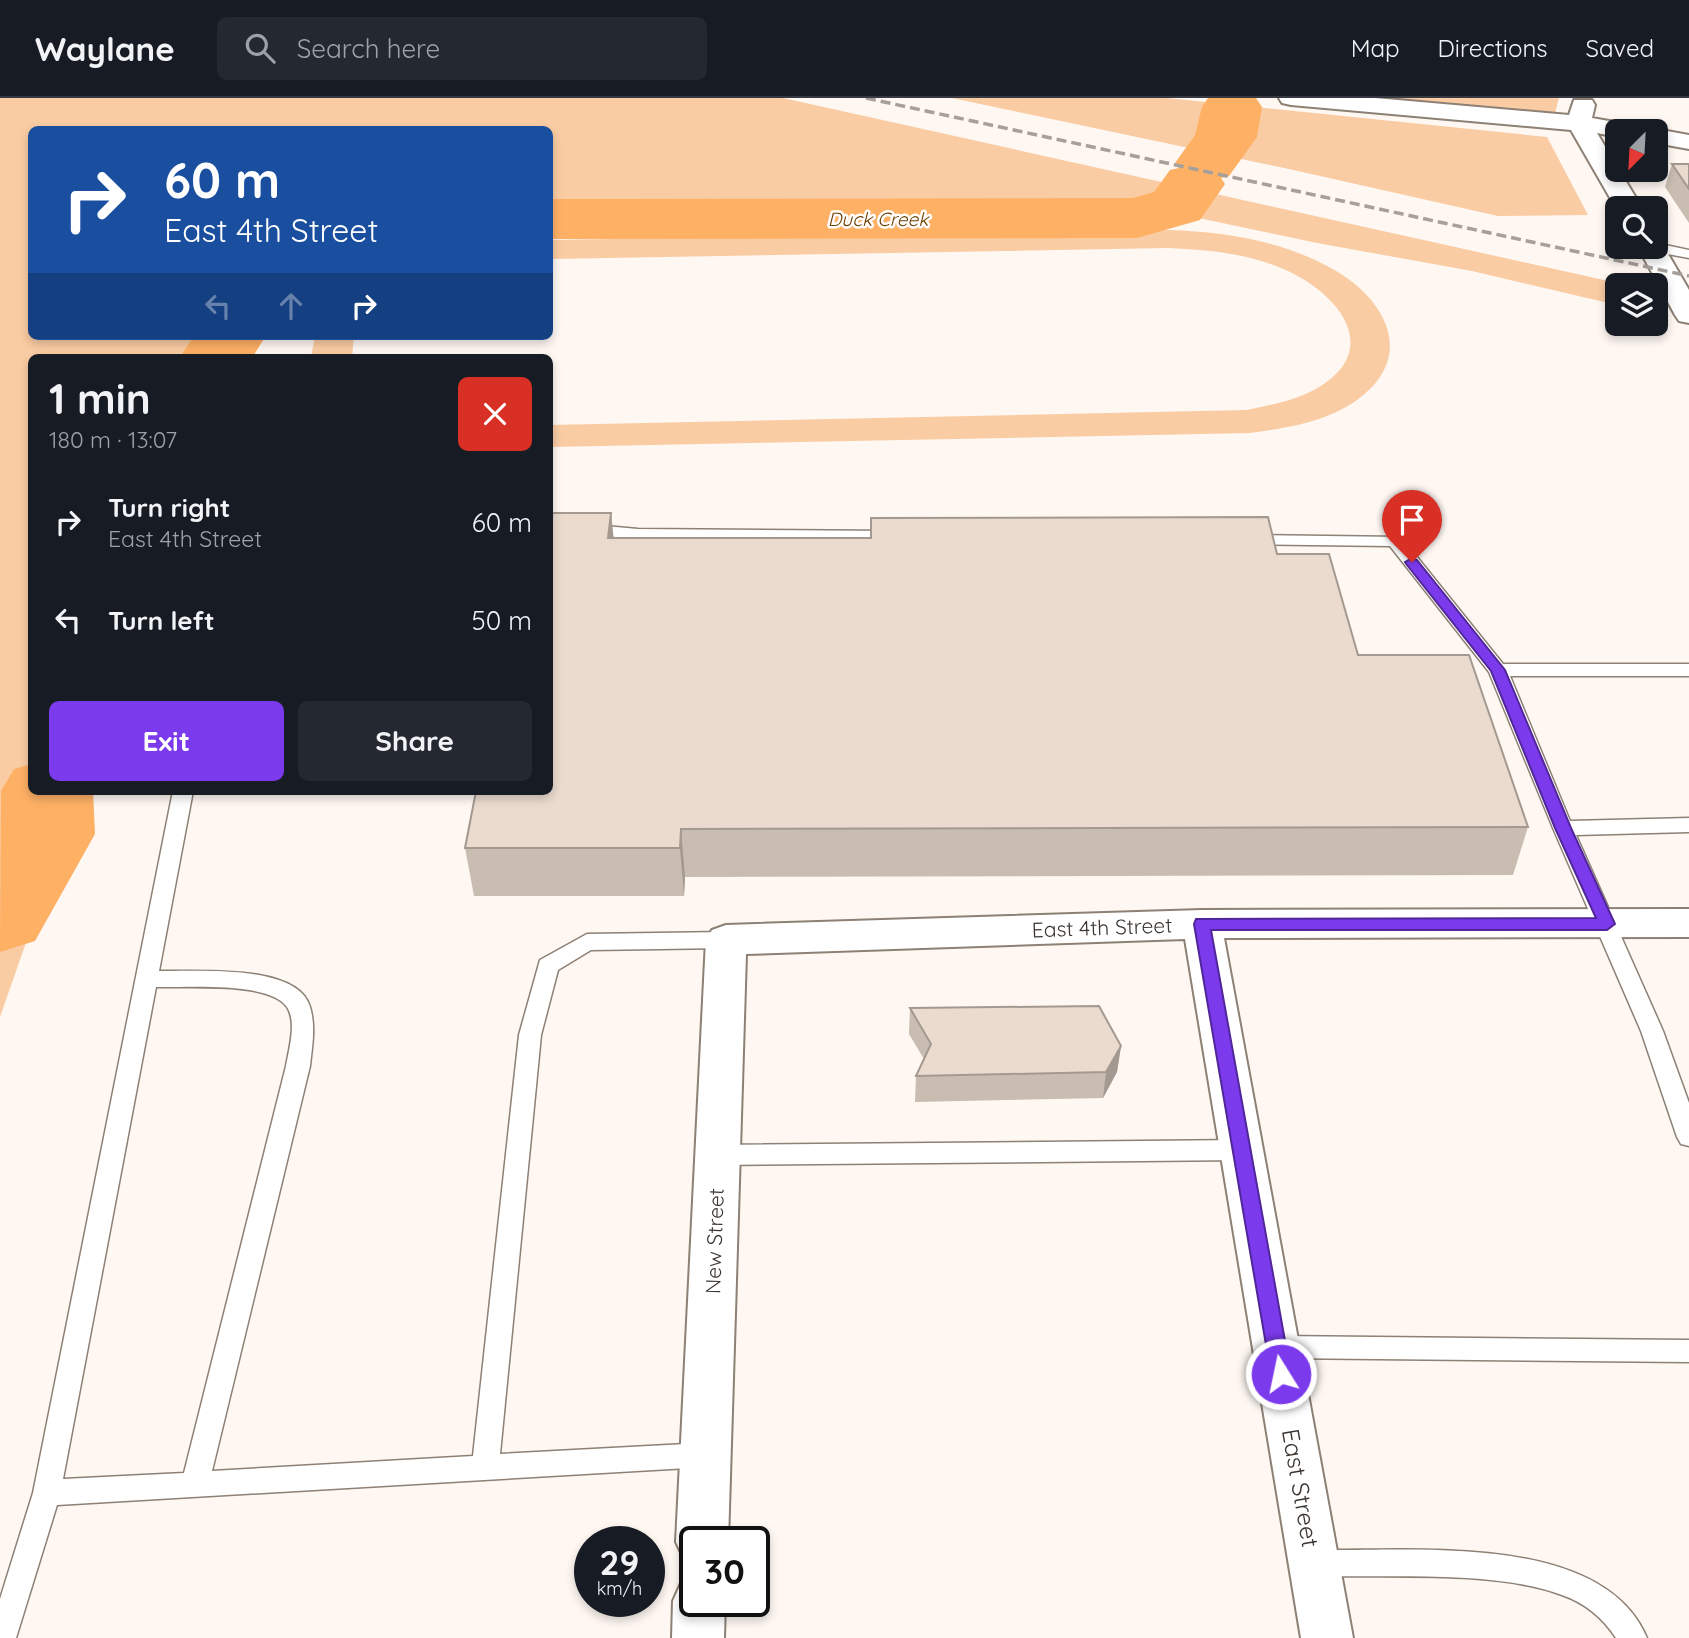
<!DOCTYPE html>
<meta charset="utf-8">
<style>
body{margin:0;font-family:Quicksand,sans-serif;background:#242831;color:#f1f3f6;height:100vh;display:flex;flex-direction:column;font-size:26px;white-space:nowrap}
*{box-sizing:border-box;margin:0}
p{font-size:23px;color:#9ea1a6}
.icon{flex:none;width:38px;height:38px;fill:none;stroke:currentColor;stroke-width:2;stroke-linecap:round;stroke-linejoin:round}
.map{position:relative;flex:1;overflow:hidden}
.drawer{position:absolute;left:28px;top:256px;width:525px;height:441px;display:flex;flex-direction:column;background:#171b24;border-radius:10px;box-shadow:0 4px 10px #0003}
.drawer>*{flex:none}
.top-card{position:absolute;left:28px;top:28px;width:525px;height:214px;border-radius:10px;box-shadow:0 4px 10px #0003;background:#1a4fa0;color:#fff;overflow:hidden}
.needle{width:46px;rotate:204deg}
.controls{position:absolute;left:1605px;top:21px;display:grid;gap:14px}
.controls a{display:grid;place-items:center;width:63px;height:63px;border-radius:10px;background:#171b24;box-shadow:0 4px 10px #0003;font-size:35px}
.speed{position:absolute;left:574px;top:1428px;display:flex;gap:14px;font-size:35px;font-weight:700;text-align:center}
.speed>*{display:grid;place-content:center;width:91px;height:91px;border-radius:50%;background:#171b24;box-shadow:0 4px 10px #0003;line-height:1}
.speed small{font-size:18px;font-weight:400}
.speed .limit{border:4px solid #111;border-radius:10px;background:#fff;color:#111}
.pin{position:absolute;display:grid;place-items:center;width:60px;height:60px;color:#fff;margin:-72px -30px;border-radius:50% 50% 50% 0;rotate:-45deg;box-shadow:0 0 7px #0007}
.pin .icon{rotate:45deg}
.me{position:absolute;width:77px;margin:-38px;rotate:350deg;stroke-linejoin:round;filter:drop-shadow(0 0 5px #0008)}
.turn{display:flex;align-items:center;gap:24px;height:147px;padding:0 21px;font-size:32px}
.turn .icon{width:91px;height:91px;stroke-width:2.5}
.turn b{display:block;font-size:49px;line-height:60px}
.lanes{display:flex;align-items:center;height:66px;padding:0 21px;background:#0003;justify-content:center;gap:35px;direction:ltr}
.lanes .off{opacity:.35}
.round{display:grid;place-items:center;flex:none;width:74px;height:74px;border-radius:10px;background:#242831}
.head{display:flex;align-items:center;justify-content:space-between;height:119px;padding:0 21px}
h1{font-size:42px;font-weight:800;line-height:52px}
.cta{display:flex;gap:14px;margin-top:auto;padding:14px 21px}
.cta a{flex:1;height:80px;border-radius:10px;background:#7c3aed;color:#fff;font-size:28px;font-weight:800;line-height:80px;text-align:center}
.cta a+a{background:#242831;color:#f1f3f6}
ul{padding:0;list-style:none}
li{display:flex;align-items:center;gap:21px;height:98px;padding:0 21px}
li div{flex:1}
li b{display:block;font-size:26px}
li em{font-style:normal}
header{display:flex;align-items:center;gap:42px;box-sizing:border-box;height:98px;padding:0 35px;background:#171b24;border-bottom:2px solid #363941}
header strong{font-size:33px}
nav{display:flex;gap:38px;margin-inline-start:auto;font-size:24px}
.search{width:490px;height:63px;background:#242831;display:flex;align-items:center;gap:18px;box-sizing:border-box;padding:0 24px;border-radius:10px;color:#9ea1a6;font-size:26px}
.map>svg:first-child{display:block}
</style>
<header>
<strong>Waylane</strong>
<div class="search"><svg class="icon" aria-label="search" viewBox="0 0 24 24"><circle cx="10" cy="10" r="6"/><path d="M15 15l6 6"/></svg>Search here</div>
<nav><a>Map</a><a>Directions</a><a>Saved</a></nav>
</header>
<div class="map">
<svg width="1689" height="1540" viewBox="0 0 1689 1540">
<rect width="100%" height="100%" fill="#fef7f2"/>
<!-- green -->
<path fill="#facca3" d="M0,0H783L1613,184L1617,193V207L1472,173L1317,145L1118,103L722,104L718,130H550V32H32V238H265L253,259H32V693H79L0,919Z
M952,0H1167L1547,39L1588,117L1498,118L1289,71Z
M1362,0H1559L1555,15Z
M1169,132C1224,134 1279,142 1329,169C1384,198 1419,257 1357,302C1326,324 1287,330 1250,335L550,349V327L1247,312C1270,307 1293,303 1314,292C1380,256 1346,203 1294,176C1255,156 1212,152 1168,150L550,161V142Z
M315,238H354L352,259H311Z"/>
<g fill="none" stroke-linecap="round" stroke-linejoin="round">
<!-- river -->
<path fill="#feb065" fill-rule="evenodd" d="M1208,0H1256L1262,9L1257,39L1229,78L1221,80L1225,86L1200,122L1137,140L550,141V101L1133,100L1154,94L1170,72L1179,70L1175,65L1195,37L1202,9Z
M194,238H266L252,259H180Z
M32,666V693H93L95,736L35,843L0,854L1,693L14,671Z"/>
<defs>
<path id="lane" d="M1656,145L1689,152V160L1646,152L1644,149H1656Z
M550,423L638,431L897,433L906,438L897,443L638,441L550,433Z
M1244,437L1401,439L1503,566H1689V578H1510L1570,723L1689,720V734L1576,737L1663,933L1689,1005V1048L1681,1046L1677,1039L1641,933L1553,730L1489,574L1390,448L1238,446L1235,442L1238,438Z
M173,693H193L159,873C195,874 298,865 310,909C316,929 312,948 310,968L212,1373L473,1358L519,937L540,862L587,836L726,834L734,836L737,842L734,848L726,850L591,852L558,872L541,937L500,1356L705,1345L715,1348L719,1357L715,1366L705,1369L57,1407L16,1540H0V1501L33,1395ZM156,889C186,890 269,883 287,909C297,924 289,951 286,968L184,1375L63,1381Z
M1242,1042L1250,1045L1254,1052L1250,1059L1242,1062L717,1067L709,1064L705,1057L709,1050L717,1047Z
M1276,1238L1689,1242V1264L1276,1260L1267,1257L1263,1249L1267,1241Z
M1315,1452C1411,1454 1602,1433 1647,1540H1616C1603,1520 1585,1505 1562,1497C1496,1472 1387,1480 1315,1478L1305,1474L1301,1465L1305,1456Z"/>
<path id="street" d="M1279,0H1375L1569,17L1574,2H1592L1595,7L1592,20L1637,28L1640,33H1617V39L1597,35L1642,110L1617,112L1571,32L1291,7L1282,5Z
M1656,31L1689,37V51L1656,45V33H1647Z
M1656,142L1664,149L1689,192V225L1679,223L1675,217L1638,149H1656Z
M1689,811V839L1224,840L1353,1540H1301L1185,841L746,856L728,1444H695V1465L684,1461L676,1444L706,842L712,832L726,827L1202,812Z
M695,1480V1503H725L724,1540H672L673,1503L681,1485Z"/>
</defs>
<!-- lane casing -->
<use href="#lane" stroke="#8d8074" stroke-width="3"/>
<!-- street casing -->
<use href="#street" stroke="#8d8074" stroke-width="4"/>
<!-- lane -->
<use href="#lane" fill="#fff" fill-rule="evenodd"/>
<!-- street -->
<use href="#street" fill="#fff" fill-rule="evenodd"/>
<!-- rail -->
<path stroke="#a69f9a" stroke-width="3.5" stroke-dasharray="10 5" stroke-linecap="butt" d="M866,0L1689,178"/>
</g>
<!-- wall -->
<path fill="#c9bcb1" d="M1672,66H1689V125L1665,89Z
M611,415L613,440H870L871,420L1277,456L1358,557L1528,729L1513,777L685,779L684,798H474L465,750Z
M910,910L1121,948L1117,974L1103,1000L915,1004L916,978L924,961L909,936Z"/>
<!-- shaded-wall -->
<path fill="#a49990" d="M611,415L616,462L608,440Z
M681,731L685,779L684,798L680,750Z
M1121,948L1117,974L1103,1000L1106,974Z"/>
<!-- building -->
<path fill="#eadbce" stroke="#a49990" stroke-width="2" d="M1672,66H1689V91Z
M550,415H611L608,440H871V420L1268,419L1277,456H1329L1358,557H1469L1528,729L681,731L680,750H465L476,693H550Z
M1099,908L1121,948L1106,974L916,978L931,946L910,910Z"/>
<!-- route -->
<path fill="#7c3aed" stroke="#51269a" stroke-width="2" d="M1412,460L1417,462L1505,572L1571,730L1615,826L1607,832H1211L1291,1276L1288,1282L1281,1285L1274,1282L1271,1276L1194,826L1196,821L1596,820L1555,730L1491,573L1407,467L1405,464Z"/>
<g text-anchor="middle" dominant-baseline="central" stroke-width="5" stroke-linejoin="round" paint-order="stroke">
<!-- far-water labels -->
<g font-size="19" font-style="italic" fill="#6e3d00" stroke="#fff">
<text x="878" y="121">Duck Creek</text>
</g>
<!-- street labels -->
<g font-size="21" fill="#3c3631" stroke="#fff">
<text transform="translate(1102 829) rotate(-2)">East 4th Street</text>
<text transform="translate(714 1143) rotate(-88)">New Street</text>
</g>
<!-- near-street labels -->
<g font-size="24" fill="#3c3631" stroke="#fff">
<text transform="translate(1301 1390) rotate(80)">East Street</text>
</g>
</g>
</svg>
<div class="controls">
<a><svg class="needle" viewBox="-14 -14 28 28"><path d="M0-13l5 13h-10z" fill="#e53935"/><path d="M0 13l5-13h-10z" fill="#9ea1a6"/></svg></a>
<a><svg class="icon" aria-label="search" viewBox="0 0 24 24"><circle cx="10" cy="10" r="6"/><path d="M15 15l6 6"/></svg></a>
<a><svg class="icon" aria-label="layers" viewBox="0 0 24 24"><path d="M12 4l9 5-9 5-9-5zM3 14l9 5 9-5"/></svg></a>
</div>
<div class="speed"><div>29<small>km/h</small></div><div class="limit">30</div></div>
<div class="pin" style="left:1412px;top:464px;background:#d93025"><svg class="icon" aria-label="arrive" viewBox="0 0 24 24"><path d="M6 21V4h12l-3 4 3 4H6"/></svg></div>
<svg class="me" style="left:1281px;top:1276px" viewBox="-20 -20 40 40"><circle r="17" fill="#7c3aed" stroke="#fff" stroke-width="3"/><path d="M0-11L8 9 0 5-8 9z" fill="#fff"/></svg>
<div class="top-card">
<div class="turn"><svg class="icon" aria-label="right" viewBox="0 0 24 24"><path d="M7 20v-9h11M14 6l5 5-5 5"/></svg><div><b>60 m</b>East 4th Street</div></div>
<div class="lanes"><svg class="icon off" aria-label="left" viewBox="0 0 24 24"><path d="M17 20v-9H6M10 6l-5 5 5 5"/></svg><svg class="icon off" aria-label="ahead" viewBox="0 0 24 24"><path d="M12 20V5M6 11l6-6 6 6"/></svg><svg class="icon" aria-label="right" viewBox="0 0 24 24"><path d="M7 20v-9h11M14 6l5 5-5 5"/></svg></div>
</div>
<section class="drawer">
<div class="head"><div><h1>1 min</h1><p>180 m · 13:07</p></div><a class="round" style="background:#d93025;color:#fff"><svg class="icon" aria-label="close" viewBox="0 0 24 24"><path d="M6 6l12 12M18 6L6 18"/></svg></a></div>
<ul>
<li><svg class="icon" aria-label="right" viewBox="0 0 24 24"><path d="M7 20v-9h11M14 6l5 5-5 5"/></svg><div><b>Turn right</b><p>East 4th Street</p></div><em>60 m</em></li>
<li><svg class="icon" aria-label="left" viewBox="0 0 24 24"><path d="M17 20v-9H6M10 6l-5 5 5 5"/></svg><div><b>Turn left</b></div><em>50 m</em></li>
</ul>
<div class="cta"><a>Exit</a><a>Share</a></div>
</section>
</div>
